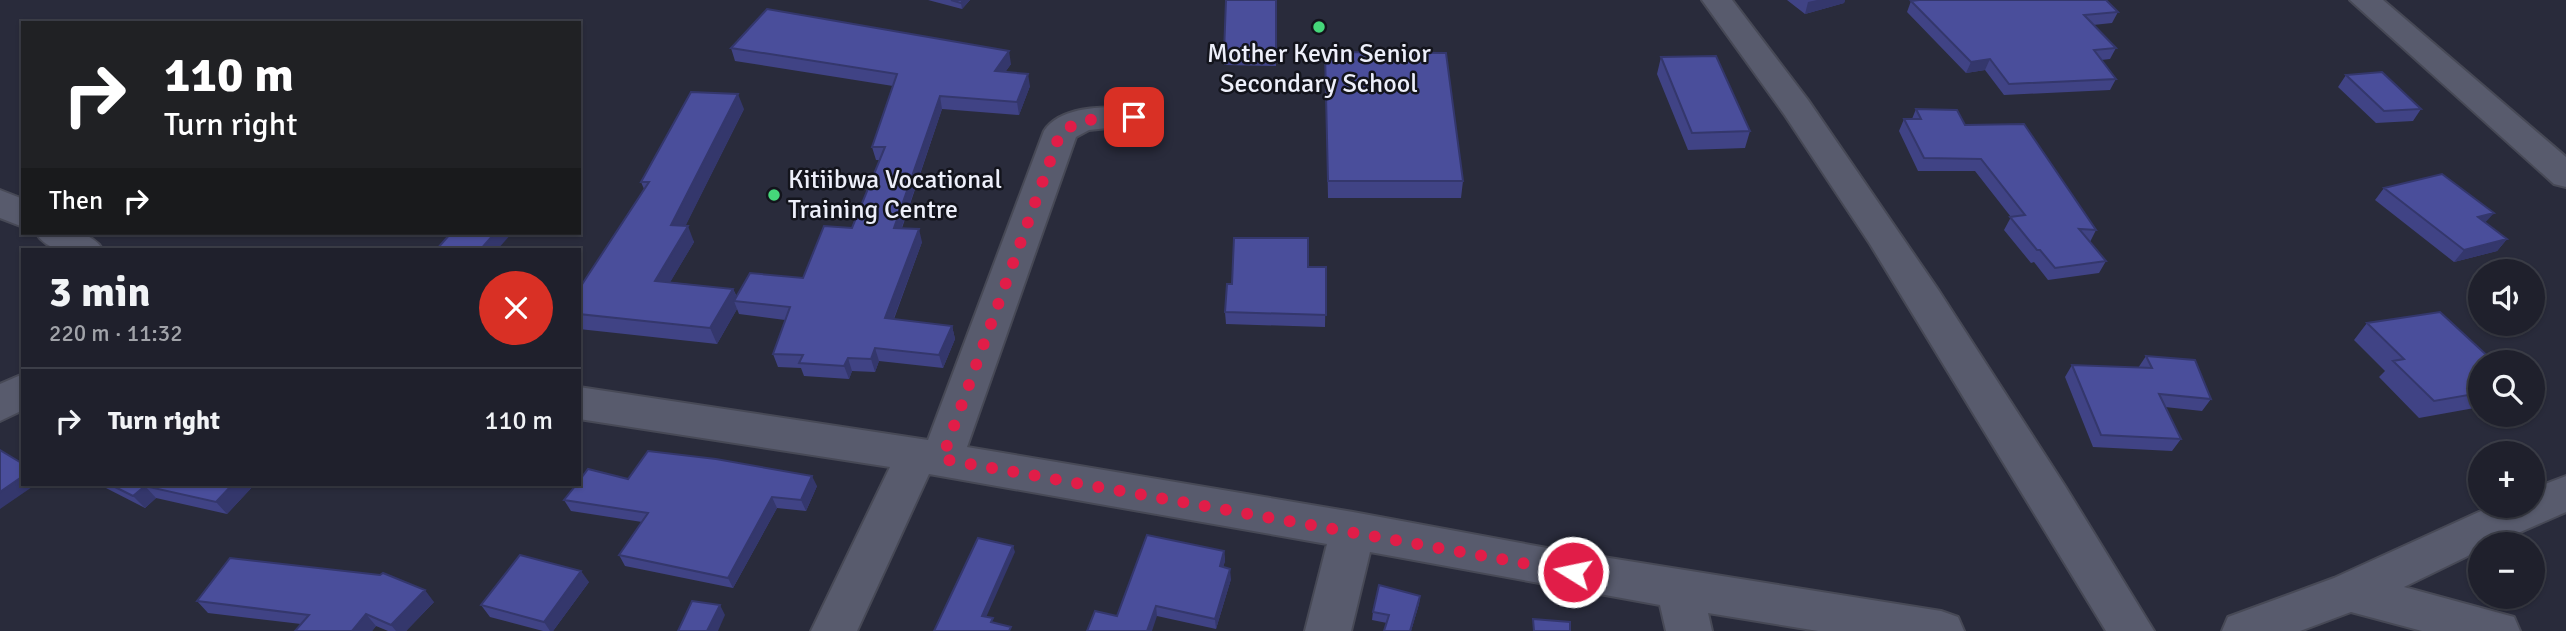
<!DOCTYPE html>
<meta charset="utf-8">
<style>
body{margin:0;font-family:Signika,sans-serif;background:#2c2d38;color:#f1f3f6;height:100vh;display:flex;flex-direction:column;font-size:26px;white-space:nowrap}
*{box-sizing:border-box;margin:0}
p{font-size:23px;color:#a1a3a9}
.icon{flex:none;width:38px;height:38px;fill:none;stroke:currentColor;stroke-width:2;stroke-linecap:round;stroke-linejoin:round}
.map{position:relative;flex:1;overflow:hidden}
.panel{position:absolute;left:21px;top:248px;width:560px;height:238px;display:flex;flex-direction:column;background:#1f202c;border-radius:0px;box-shadow:0 2px 5px #0004,0 0 0 2px #3c3e48}
.panel>*{flex:none}
.hud{position:absolute;left:21px;top:21px;width:560px;height:214px;border-radius:0px;box-shadow:0 2px 5px #0004,0 0 0 2px #3c3e48;background:#202124;color:#fff;overflow:hidden}
.controls{position:absolute;left:2468px;top:259px;display:grid;gap:14px}
.controls a{display:grid;place-items:center;width:77px;height:77px;border-radius:50%;background:#1f202c;box-shadow:0 2px 5px #0004,0 0 0 2px #3c3e48;font-size:35px}
.pin{position:absolute;display:grid;place-items:center;width:60px;height:60px;color:#fff;margin:-30px;border-radius:14px;box-shadow:0 4px 10px #0006}
.me{position:absolute;width:77px;margin:-38px;rotate:280deg;stroke-linejoin:round;filter:drop-shadow(0 0 5px #0008)}
.turn{display:flex;align-items:center;gap:24px;height:147px;padding:0 28px;font-size:32px}
.turn .icon{width:91px;height:91px;stroke-width:2.5}
.turn b{display:block;font-size:49px;line-height:60px}
.then{display:flex;align-items:center;height:66px;padding:0 28px;background:#0003;gap:14px;font-size:26px}
.round{display:grid;place-items:center;flex:none;width:74px;height:74px;border-radius:37px;background:#2c2d38}
.head{display:flex;align-items:center;justify-content:space-between;height:119px;padding:0 28px}
h1{font-size:42px;font-weight:800;line-height:52px}
ul{padding:0;list-style:none}
li{display:flex;align-items:center;gap:21px;height:105px;padding:0 28px;border-top:2px solid #3c3e48}
li div{flex:1}
li b{display:block;font-size:26px}
li em{font-style:normal}
.map>svg:first-child{display:block}
</style>
<div class="map">
<svg width="2566" height="631" viewBox="0 0 2566 631">
<rect width="100%" height="100%" fill="#292b3b"/>
<g fill="none" stroke-linecap="round" stroke-linejoin="round">
<defs>
<path id="street" d="M1702,0H1732L1808,100L1939,291L2065,486L2154,631H2106L1870,244L1784,114Z
M2350,0H2383L2566,157V187L2554,184Z
M1134,107L1146,110L1151,117L1146,124L1089,130L1076,137L967,447L1353,512L1547,548L1941,611L1958,617L1964,631H1818L1708,613L1712,631H1666L1660,605L1370,552L1351,631H1305L1327,544L929,474L857,631H811L890,467L579,419V387L928,440L1044,131C1061,105 1106,107 1134,107Z
M0,190L23,199V227L0,218Z
M36,233C60,232 89,227 103,250C80,251 50,256 36,233Z
M23,374V410L0,421V384Z
M2566,476V512L2493,544H2480V550L2404,587L2514,617L2520,631H2422L2351,612L2300,631H2222L2228,617L2334,578L2492,506H2532V489Z"/>
</defs>
<!-- street casing -->
<use href="#street" stroke="#474956" stroke-width="4"/>
<!-- street -->
<use href="#street" fill="#585b6d" fill-rule="evenodd"/>
</g>
<!-- wall -->
<path fill="#404385" d="M928,0H970L962,9Z
M1276,0V66L1224,65V53Z
M1787,0H1845L1844,3L1805,14Z
M1911,1L2118,12L2112,23L2093,25L2116,48L2110,59L2101,60L2116,79L2110,90L2004,95L1985,70L1966,73L1907,12Z
M731,48L1011,64L1005,72L1030,86L1019,115L942,109L902,228L922,242L894,319L952,326L955,339L943,368L879,361L875,372L852,371L849,379L804,376L801,368L778,367L773,354L785,320L739,314L737,309L717,344L579,329V289L644,189L641,182L744,109L685,226L694,242L670,282L733,289L737,297L803,278L852,228L880,160H876L872,147L893,86L735,61Z
M1325,52L1463,181L1461,198H1328Z
M1661,57L1750,131L1745,148L1688,150L1657,74Z
M2346,75L2421,109L2413,121L2376,123L2338,87Z
M1916,109L1965,125L2096,230L2090,242L2106,261L2099,273L2048,280L2034,262L2031,263L2004,230L2011,217L1975,171H1918L1899,131L1904,119H1912Z
M2384,188L2485,223L2507,239L2497,251L2454,262L2375,200Z
M1308,267H1326L1325,327L1226,324L1225,312L1232,284Z
M2367,323L2480,362V407L2419,418L2379,377L2385,371L2354,340Z
M2146,356L2211,399L2202,411L2165,407L2181,439L2172,451L2093,447L2065,377L2072,365L2138,368Z
M628,479L817,486L806,511L777,508L733,588L625,566L619,555L642,522L571,511L564,500Z
M102,485H254L227,514L156,498L145,508L106,488Z
M1224,551L1225,561L1223,567L1231,579L1216,629L1157,616H1117Z
M589,582L553,631H543L490,617L481,605Z
M1420,596L1419,604L1411,631H1384L1387,623L1372,620L1373,612Z
M197,601L434,602L406,631H388L376,626L372,631H295L301,624L208,613Z"/>
<!-- shaded-wall -->
<path fill="#34376c" d="M963,0H970L962,9L961,3Z
M1817,0H1845L1844,3L1805,14L1808,2Z
M1009,51L1011,64L997,84L995,71Z
M1990,59L1985,70L1966,73L1971,62Z
M1028,74L1030,86L1019,115L1017,102Z
M738,94L744,109L678,241L671,225Z
M940,96L942,109L897,241L894,228Z
M2494,213L2483,225L2478,217Z
M688,226L694,242L662,296L655,281Z
M919,229L922,242L889,331L885,318Z
M495,233H512L497,250H480Z
M2507,239L2497,251L2454,262L2464,250Z
M733,289L739,302L734,301L737,309L717,344L710,328Z
M952,326L955,339L943,368L939,355Z
M875,348L879,361L875,372L871,359Z
M848,358L852,371L849,379L844,366Z
M23,476V485H35L0,509V492Z
M812,476L817,486L806,511L801,500Z
M232,485H254L227,514L216,502Z
M145,486L156,498L145,508L133,496Z
M772,497L777,508L733,588L728,578Z
M1013,546L1015,552L984,622L982,616Z
M1224,551L1225,561L1220,577V566Z
M1230,569L1231,579L1216,629L1215,619Z
M581,571L589,582L553,631H550L544,622Z
M425,590L434,602L406,631H396L391,625Z
M1420,596L1419,604L1411,631H1410Z
M720,605L725,615L718,631H707Z
M1156,606L1157,616L1152,631H1147Z
M366,614L376,626L372,631H352Z"/>
<!-- building -->
<path fill="#4a4e9b" stroke="#34376c" stroke-width="2" d="M951,0H963L961,3Z
M1226,0H1276V54L1224,53Z
M1919,0H2106L2118,12L2084,15L2116,48L2094,50L2116,79L2009,84L1990,59L1971,62L1911,1Z
M767,9L1009,51L995,71L1028,74L1017,102L940,96L894,228L919,229L885,318L952,326L939,355L875,348L871,359L848,358L844,366L799,363L803,355L773,354L790,307L734,301L750,273L803,278L824,226L852,228L885,147H872L897,74L731,48Z
M1325,52L1446,53L1463,181H1328Z
M1716,56L1750,131L1692,133L1661,57Z
M2382,72L2421,109L2384,111L2346,75Z
M691,92L738,94L671,225L688,226L655,281L733,289L710,328L579,314V289L649,182H641Z
M1916,109L1957,110L1965,125L2024,124L2096,230L2079,229L2106,261L2055,268L2040,250H2037L2010,217L2025,215L1981,159L1924,158L1904,119H1921Z
M2442,174L2494,213L2478,217L2507,239L2464,250L2384,188Z
M451,233H495L480,250H436Z
M1234,238H1308V267H1326V315L1225,312L1227,284H1232Z
M2440,312L2494,362H2480V393L2434,401L2393,361L2404,359L2367,323Z
M2146,356L2195,360L2211,399L2159,394L2181,439L2101,435L2072,365L2152,368Z
M0,450L23,464V476L0,492Z
M648,451L716,459L812,476L801,500L772,497L728,578L619,555L648,513L564,500L576,485H579V481L588,469L628,479Z
M111,485H232L216,502L145,486L133,496Z
M1147,535L1224,551L1220,566L1230,569L1215,619L1156,606L1147,631H1087L1095,611L1117,616Z
M978,538L1013,546L982,616L993,618L991,622L1011,627L1009,631H934Z
M520,555L581,571L544,622L481,605Z
M230,558L380,575L383,573L425,590L391,625L366,614L352,631H295L309,615L197,601Z
M1379,585L1420,596L1410,631H1384L1389,615L1373,612Z
M692,601L720,605L707,631H678Z
M1533,619L1570,622V631H1534Z"/>
<g fill="none" stroke-linecap="round" stroke-linejoin="round">
<!-- route -->
<path stroke="#e11d48" stroke-width="12" stroke-dasharray="0 21.6" d="M1134,117L1085,120L1061,131L942,459L1573,572"/>
</g>
<!-- markers -->
<g fill="#45d77a" stroke="#13141c" stroke-width="2.5">
<circle cx="1319" cy="27" r="7"/>
<circle cx="774" cy="195" r="7"/>
</g>
<g text-anchor="middle" dominant-baseline="central" stroke-width="5" stroke-linejoin="round" paint-order="stroke">
<!-- poi labels -->
<g font-size="26" fill="#edeffa" stroke="#13141c">
<text x="1319" y="54">Mother Kevin Senior<tspan x="1319" dy="30">Secondary School</tspan></text>
<text x="788" y="180" text-anchor="start">Kitiibwa Vocational<tspan x="788" dy="30">Training Centre</tspan></text>
</g>
</g>
</svg>
<div class="controls">
<a><svg class="icon" aria-label="sound" viewBox="0 0 24 24"><path d="M4 9h4l5-4v14l-5-4H4zM17 9q2 3 0 6"/></svg></a>
<a><svg class="icon" aria-label="search" viewBox="0 0 24 24"><circle cx="10" cy="10" r="6"/><path d="M15 15l6 6"/></svg></a>
<a>+</a>
<a>−</a>
</div>
<div class="pin" style="left:1134px;top:117px;background:#d93025"><svg class="icon" aria-label="arrive" viewBox="0 0 24 24"><path d="M6 21V4h12l-3 4 3 4H6"/></svg></div>
<svg class="me" style="left:1573px;top:572px" viewBox="-20 -20 40 40"><circle r="17" fill="#e11d48" stroke="#fff" stroke-width="3"/><path d="M0-11L8 9 0 5-8 9z" fill="#fff"/></svg>
<div class="hud">
<div class="turn"><svg class="icon" aria-label="right" viewBox="0 0 24 24"><path d="M7 20v-9h11M14 6l5 5-5 5"/></svg><div><b>110 m</b>Turn right</div></div>
<div class="then">Then<svg class="icon" aria-label="right" viewBox="0 0 24 24"><path d="M7 20v-9h11M14 6l5 5-5 5"/></svg></div>
</div>
<section class="panel">
<div class="head"><div><h1>3 min</h1><p>220 m · 11:32</p></div><a class="round" style="background:#d93025;color:#fff"><svg class="icon" aria-label="close" viewBox="0 0 24 24"><path d="M6 6l12 12M18 6L6 18"/></svg></a></div>
<ul>
<li><svg class="icon" aria-label="right" viewBox="0 0 24 24"><path d="M7 20v-9h11M14 6l5 5-5 5"/></svg><div><b>Turn right</b></div><em>110 m</em></li>
</ul>
</section>
</div>
